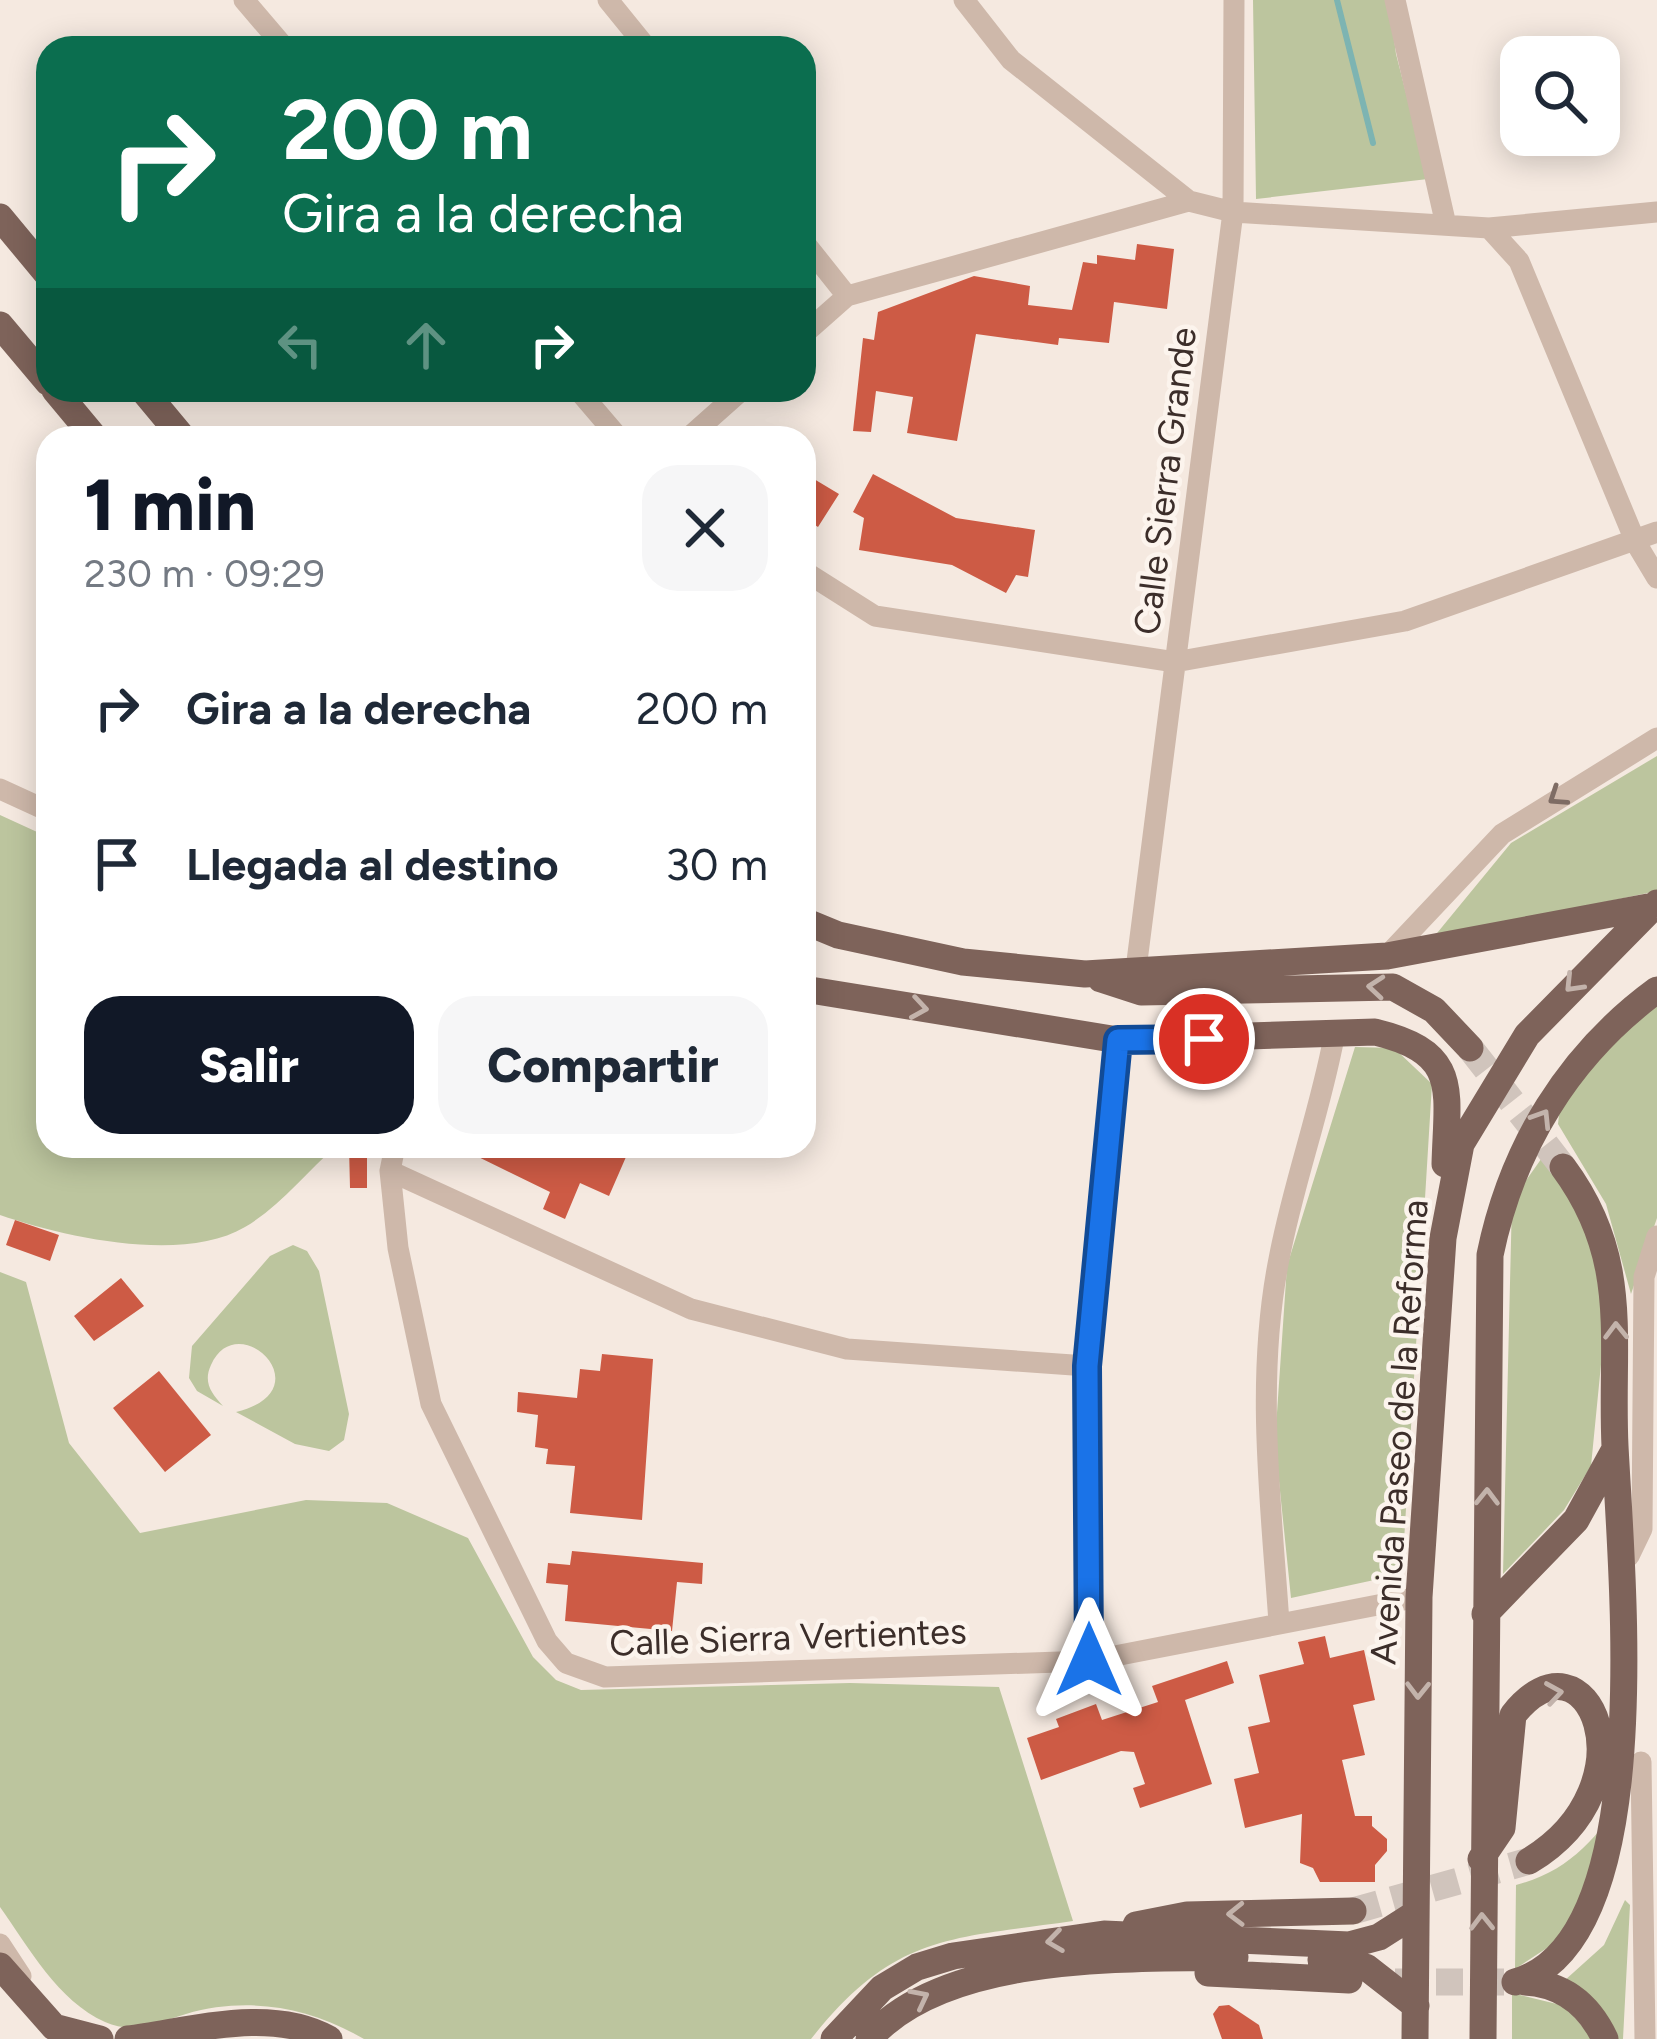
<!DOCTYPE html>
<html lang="es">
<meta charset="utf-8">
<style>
body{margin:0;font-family:Figtree,sans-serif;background:#f6f6f7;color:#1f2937;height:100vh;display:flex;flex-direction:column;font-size:45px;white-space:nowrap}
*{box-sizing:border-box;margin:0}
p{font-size:39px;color:#747a83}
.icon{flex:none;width:66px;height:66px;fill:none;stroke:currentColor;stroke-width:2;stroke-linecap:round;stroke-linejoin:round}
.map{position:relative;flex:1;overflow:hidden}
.sheet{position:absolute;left:36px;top:426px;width:780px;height:732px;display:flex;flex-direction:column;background:#fff;border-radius:36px;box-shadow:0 6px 30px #0003}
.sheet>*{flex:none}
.hud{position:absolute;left:36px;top:36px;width:780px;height:366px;border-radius:36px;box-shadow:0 6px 30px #0003;background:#0b6e4f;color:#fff;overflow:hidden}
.tools{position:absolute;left:1500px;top:36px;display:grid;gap:24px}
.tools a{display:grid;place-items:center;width:120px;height:120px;border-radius:24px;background:#fff;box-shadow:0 6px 30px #0003;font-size:60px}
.pin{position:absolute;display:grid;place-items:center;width:102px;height:102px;color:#fff;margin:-51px;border:6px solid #fff;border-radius:50%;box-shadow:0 3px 12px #0007}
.me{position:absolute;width:132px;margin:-66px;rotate:0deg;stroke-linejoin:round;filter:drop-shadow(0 0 9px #0008)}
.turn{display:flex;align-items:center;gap:42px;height:252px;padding:0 48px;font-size:54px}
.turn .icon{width:156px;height:156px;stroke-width:2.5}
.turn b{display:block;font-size:84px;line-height:102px}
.lanes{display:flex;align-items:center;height:114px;padding:0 48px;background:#0003;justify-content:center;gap:60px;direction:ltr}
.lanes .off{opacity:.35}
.round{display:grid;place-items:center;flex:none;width:126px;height:126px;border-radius:36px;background:#f6f6f7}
.headline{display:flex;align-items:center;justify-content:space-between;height:204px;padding:0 48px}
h1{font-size:72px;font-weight:800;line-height:90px;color:#111827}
.cta{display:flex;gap:24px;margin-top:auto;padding:24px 48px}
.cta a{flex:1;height:138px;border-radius:36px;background:#111827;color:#fff;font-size:48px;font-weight:800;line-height:138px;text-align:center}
.cta a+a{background:#f6f6f7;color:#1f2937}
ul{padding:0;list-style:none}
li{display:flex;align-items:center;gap:36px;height:156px;padding:0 48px}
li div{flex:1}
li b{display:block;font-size:45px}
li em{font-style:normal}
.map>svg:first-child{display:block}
</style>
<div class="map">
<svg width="1657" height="2039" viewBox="0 0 1657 2039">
<rect width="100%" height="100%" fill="#f5e9e0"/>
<!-- green -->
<path fill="#bcc59e" d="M1253,0H1389L1396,54L1428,179L1256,199Z
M1657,756V891L1433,938L1511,843Z
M0,815L48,837V1146H336C307,1172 279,1207 245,1227C183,1264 64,1237 0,1215Z
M1657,1001V1218L1631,1294L1606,1204L1558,1124L1560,1106L1581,1075Z
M1355,1047L1394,1048L1432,1084L1402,1574L1291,1598L1275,1442L1287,1266Z
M1544,1155L1588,1226L1605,1324L1591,1466L1564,1510L1503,1574L1512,1200Z
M293,1245L307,1251L319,1271L349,1414L344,1440L329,1451L295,1444L236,1412C326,1390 237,1305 211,1365C203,1382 211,1393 223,1406L197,1391L189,1378L192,1346L270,1256Z
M0,1272L26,1282L69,1443L140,1533L306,1500L387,1503L468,1538L533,1657L556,1680L581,1690L850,1683L999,1687L1073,1921C949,1939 894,1934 811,2039H364C309,2007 248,1996 186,2014C158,2022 134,2035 105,2022C58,2001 29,1948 0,1907Z
M1626,1795L1619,1856L1599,1914L1515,1969L1516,1885C1570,1871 1596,1838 1626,1795Z
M1625,1900L1630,1905L1623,2039H1613L1564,1981L1604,1945Z
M1512,1993L1565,2006L1593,2039H1512Z"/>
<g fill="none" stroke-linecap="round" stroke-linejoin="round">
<!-- stream -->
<path stroke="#7db4b2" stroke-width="6" d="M1337,0L1373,143"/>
</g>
<!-- building -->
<path fill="#cd5b45" d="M1137,244L1174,249L1167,309L1114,302L1109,343L1059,338L1058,345L976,334L957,441L907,433L913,397L876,391L871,432L853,431L863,338L874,340L878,312L974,276L1030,286L1028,305L1072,310L1083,262L1097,264V255L1135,260Z
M804,473L839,494L818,527L804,518Z
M873,474L956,518L1035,530L1028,577L1016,575L1006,593L952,565L859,550L864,518L853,512Z
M349,1146H367V1188H350Z
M456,1146H620L629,1150L609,1196L580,1183L565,1219L543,1209L550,1192Z
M15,1220L59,1235L50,1261L6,1245Z
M121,1278L144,1306L94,1341L74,1316Z
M602,1354L653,1359L642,1520L570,1513L575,1466L546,1464L548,1449L535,1447L538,1415L517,1412L518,1392L577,1398L580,1369L600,1371Z
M159,1371L211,1435L165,1472L113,1408Z
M572,1551L703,1563L702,1584L677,1582L672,1631L565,1621L568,1585L546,1583L548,1563L570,1565Z
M1325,1636L1330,1658L1364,1650L1375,1700L1353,1705L1365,1755L1342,1760L1355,1816H1372V1826L1387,1839V1851L1375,1865V1882H1320L1313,1868L1300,1863L1302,1814L1245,1828L1234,1779L1259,1773L1248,1727L1270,1722L1259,1675L1304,1664L1298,1642Z
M1227,1661L1234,1683L1185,1700L1212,1784L1140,1808L1133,1788L1145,1784L1134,1752L1121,1751L1041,1780L1027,1738L1059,1727L1056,1719L1096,1704L1102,1720L1158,1702L1152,1686Z
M1229,2005L1259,2025L1263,2039H1222L1213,2014L1219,2006Z"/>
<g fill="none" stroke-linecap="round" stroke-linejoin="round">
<!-- major-tunnel -->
<path stroke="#d0c4bc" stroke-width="27" stroke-dasharray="27 14" stroke-linecap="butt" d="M1470,1048L1563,1167
M1353,1911L1529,1861
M1395,1982H1515"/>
<!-- minor -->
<path stroke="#ceb8aa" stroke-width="21" d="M244,0L285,48
M608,0L647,48
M964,0L1011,60L1189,201
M1395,0L1446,225
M1489,228L1519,261L1636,543L1657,578
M804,242L847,296
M804,334L847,296L1189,201L1233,212L1489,228L1657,212
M578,390L619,438
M688,438L742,390
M804,571L875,616L1175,662L1405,621L1657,532
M0,789L48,811
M1387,956L1502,834L1657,738
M1136,969L1233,212L1234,0
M395,1146L390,1171L398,1248L431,1404L547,1641L566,1663L605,1677L1089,1661L1419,1597
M390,1171L691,1309L847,1349L1087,1366
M1629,1556L1642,1529L1644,1277L1657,1236
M1279,1623C1271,1503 1255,1379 1279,1259C1293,1184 1320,1112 1334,1037
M1089,1661L1087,1366L1118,1040
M1641,1762L1645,2039
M0,1944L21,1976"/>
<!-- major -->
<path stroke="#7e635a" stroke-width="27" d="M0,217L48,275
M0,325L48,382
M55,390L95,438
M143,390L183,438
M804,921L838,935L963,962L1085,974L1387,956L1648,907
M1101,979L1141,992L1393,987L1434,1010L1470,1048
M804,989L1118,1040L1375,1032C1461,1053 1447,1089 1445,1164
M1485,1614L1576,1520L1615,1449
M1481,1859L1502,1828L1513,1715C1587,1621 1657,1784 1529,1861
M1136,1925L1187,1915L1353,1911
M1321,1960L1366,1967L1416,2006
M0,1966L54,2027L100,2039
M1208,1973L1349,1980
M1515,1982C1657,1942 1622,1585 1615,1446C1610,1339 1632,1260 1563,1167
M1525,1982C1563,1984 1589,2005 1605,2039
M128,2039C191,2031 270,2006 329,2039
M834,2039L882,1988L917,1967L953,1956L1104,1934L1349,1945L1379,1937L1415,1914
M869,2039C945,1952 1127,1959 1235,1957
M1415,2039L1419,1597L1443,1238L1461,1144L1527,1035L1657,903
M1483,2039L1490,1255C1512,1148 1568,1055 1657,990"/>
</g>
<!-- one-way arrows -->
<defs><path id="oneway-chevron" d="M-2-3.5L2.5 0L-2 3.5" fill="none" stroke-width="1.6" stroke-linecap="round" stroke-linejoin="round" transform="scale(3)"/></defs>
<use stroke="#7e6c64" href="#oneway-chevron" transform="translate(1557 797) rotate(146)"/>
<g stroke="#c3b3ab">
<use href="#oneway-chevron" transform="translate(1573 984) rotate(134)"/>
<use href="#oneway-chevron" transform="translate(1376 987) rotate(-175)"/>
<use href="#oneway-chevron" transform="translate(919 1008) rotate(9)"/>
<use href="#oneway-chevron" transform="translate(1542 1118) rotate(-58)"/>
<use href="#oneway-chevron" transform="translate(1616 1331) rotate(-91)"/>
<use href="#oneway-chevron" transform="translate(1487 1497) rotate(-89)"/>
<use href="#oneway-chevron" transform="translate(1418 1690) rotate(91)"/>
<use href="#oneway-chevron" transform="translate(1554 1693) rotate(-9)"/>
<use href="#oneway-chevron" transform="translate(1236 1914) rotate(179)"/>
<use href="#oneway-chevron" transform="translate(1482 1922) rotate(-91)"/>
<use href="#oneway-chevron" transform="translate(1055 1941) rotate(172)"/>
<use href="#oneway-chevron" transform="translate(920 1998) rotate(-27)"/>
</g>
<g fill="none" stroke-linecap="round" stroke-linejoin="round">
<defs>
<path id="route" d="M1089,1660L1087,1366L1118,1040L1204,1039"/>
</defs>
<!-- route casing -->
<use href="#route" stroke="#114b97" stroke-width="30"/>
<!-- route -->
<use href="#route" stroke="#1a73e8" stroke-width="21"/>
</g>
<g text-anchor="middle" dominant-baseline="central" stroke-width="9" stroke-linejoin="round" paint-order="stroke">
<!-- street labels -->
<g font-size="36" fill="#3c2e2a" stroke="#fcf4ed">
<text transform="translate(1165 481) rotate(-83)">Calle Sierra Grande</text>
<text transform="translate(1399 1432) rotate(-86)">Avenida Paseo de la Reforma</text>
<text transform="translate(788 1637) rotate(-2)">Calle Sierra Vertientes</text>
</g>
</g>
</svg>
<div class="tools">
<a><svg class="icon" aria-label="search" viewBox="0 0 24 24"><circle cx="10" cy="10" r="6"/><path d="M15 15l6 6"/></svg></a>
</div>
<div class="pin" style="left:1204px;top:1039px;background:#d93025"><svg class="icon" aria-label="arrive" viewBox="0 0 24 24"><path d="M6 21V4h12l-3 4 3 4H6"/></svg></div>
<svg class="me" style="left:1089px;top:1660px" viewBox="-20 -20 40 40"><path d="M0-17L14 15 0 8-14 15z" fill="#1a73e8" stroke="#fff" stroke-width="4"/></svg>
<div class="hud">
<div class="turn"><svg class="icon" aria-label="right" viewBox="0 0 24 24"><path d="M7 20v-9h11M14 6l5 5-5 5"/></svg><div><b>200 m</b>Gira a la derecha</div></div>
<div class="lanes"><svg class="icon off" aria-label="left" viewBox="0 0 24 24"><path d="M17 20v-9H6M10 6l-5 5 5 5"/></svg><svg class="icon off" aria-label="ahead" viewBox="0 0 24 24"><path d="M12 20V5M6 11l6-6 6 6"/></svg><svg class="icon" aria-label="right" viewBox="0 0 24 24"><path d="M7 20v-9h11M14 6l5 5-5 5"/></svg></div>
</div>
<section class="sheet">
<div class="headline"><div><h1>1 min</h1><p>230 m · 09:29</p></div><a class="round"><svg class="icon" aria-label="close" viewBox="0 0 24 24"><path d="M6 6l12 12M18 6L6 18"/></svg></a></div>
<ul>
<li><svg class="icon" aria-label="right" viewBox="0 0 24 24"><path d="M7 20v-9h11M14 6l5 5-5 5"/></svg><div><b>Gira a la derecha</b></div><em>200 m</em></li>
<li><svg class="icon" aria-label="arrive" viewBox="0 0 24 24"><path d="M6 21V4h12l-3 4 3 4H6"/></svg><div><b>Llegada al destino</b></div><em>30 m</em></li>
</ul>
<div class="cta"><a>Salir</a><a>Compartir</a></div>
</section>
</div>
